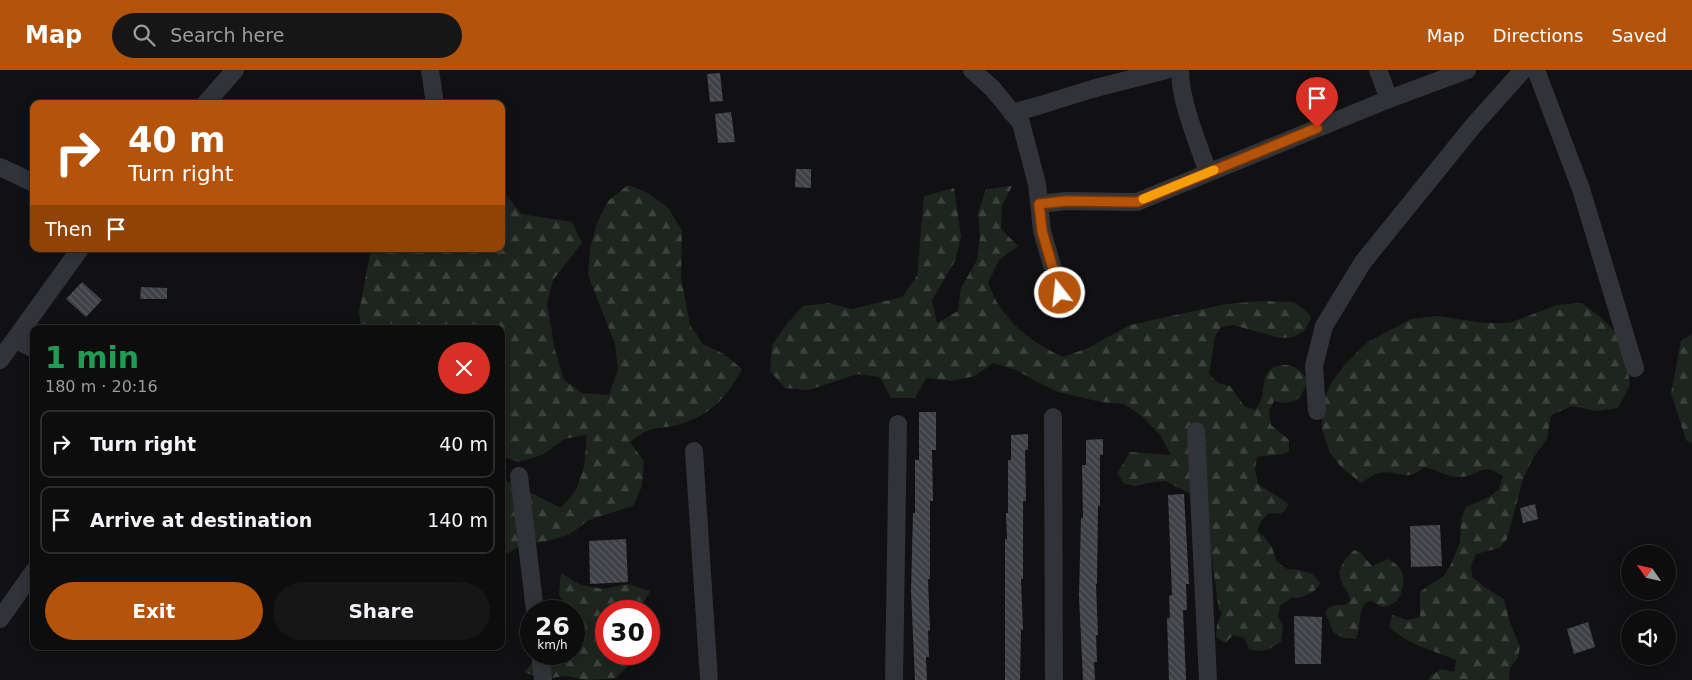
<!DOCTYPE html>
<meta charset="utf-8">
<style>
body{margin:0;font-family:"DejaVu Sans",sans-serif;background:#161617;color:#f1f3f6;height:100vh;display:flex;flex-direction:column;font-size:19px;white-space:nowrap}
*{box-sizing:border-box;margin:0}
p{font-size:16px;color:#9a9c9e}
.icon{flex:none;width:28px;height:28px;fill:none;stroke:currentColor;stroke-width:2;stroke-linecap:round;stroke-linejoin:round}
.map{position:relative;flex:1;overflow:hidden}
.panel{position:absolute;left:30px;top:255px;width:475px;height:325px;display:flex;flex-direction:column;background:#0d0d0e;border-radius:10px;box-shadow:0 2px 12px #0003,0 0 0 1px #2d2d2e}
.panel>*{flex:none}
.top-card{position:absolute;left:30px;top:30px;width:475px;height:152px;border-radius:10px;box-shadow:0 2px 12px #0003,0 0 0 1px #2d2d2e;background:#b45309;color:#fff;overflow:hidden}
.needle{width:32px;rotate:304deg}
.fabs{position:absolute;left:1621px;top:475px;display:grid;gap:10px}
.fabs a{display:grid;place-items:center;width:55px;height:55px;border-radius:50%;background:#0d0d0e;box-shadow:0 2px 12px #0003,0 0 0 1px #2d2d2e;font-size:25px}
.speed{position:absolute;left:520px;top:530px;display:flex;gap:10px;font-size:25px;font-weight:700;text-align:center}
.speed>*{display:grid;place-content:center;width:65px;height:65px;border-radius:50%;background:#0d0d0e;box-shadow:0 2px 12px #0003,0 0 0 1px #2d2d2e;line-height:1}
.speed small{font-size:12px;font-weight:400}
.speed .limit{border:8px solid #d22;background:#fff;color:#111}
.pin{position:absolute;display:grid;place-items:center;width:42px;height:42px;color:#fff;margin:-51px -21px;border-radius:50% 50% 50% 0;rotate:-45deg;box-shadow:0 0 5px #0007}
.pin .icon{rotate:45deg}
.me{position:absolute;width:55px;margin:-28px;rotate:344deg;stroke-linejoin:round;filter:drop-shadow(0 0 4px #0008)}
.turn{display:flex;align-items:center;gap:18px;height:105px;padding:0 15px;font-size:22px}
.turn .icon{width:65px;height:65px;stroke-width:2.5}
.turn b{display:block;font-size:35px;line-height:42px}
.then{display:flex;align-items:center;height:48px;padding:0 15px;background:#0003;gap:10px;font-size:19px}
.round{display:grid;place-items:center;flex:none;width:52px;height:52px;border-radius:26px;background:#161617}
.summary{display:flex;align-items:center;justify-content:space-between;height:85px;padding:0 15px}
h1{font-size:30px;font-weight:600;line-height:38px;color:#1e9e55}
.primary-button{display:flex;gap:10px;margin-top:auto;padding:10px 15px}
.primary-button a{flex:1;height:58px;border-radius:30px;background:#b45309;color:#fff;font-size:20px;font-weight:600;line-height:58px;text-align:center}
.primary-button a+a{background:#161617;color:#f1f3f6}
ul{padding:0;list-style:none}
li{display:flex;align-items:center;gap:15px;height:68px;margin:0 10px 8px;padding:0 5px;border:2px solid #2d2d2e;border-radius:10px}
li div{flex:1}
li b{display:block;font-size:19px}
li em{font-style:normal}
header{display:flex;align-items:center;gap:30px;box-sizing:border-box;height:70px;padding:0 25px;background:#b45309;color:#fff}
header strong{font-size:24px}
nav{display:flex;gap:28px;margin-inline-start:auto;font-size:18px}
.search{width:350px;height:45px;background:#161617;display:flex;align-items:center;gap:12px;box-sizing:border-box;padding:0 18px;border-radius:28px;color:#9a9c9e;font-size:19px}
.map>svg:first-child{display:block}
</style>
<header>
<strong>Map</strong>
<div class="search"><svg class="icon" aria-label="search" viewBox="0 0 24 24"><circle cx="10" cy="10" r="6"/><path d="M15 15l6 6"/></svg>Search here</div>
<nav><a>Map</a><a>Directions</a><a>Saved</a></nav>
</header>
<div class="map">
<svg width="1692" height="610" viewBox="0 0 1692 610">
<defs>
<pattern id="forest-firs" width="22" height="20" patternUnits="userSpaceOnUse" patternTransform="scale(1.25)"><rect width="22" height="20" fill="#1e251f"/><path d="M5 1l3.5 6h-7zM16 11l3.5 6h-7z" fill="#3c423d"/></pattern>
<pattern id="building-back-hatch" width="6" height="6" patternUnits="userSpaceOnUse" patternTransform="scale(1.25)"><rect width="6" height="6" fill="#404146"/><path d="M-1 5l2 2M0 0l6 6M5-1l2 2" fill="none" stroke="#585a5e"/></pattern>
</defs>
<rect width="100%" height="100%" fill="#111113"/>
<!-- forest -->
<path fill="url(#forest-firs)" d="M628,115L650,124L669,139L682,161L681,207L690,255L703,274L724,284L742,299C725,330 709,347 673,356C665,358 657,357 649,360C643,362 636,368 630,372L644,391L642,416L633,436L589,450L570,464L548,471L522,475L501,487V408L561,438L576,420L584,397L587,365L564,369L544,384L519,392L501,386V259H361L359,242L371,179H501V118L521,144L572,152L582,173L553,210L547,233L555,280L564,310L582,323L609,325L618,300L615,274L588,205L590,179L597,153L608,131Z
M1012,116L1002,136L1001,159L1018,176L999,190L988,213C992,221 995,230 1000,237C1016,261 1038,275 1063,287L1088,278L1130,255L1226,234L1263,231L1293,232L1304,239L1311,248L1305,260L1294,267L1280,268L1233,255L1221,257L1215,267L1209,304L1218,313L1230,316L1244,336L1255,340C1257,337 1260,333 1261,330C1266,314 1260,296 1285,295C1296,295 1302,302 1307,310C1302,330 1295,336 1274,331L1269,341L1271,355L1289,370V382C1276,387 1270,384 1257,387L1255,399L1258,414C1269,422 1280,426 1289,435L1281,444L1269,443L1261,451L1257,461C1269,470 1273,477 1276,491L1287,499L1299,500L1312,504L1321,513L1313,522L1302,527L1291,528L1280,536L1278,546L1283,557L1281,571C1270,580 1263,583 1249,579L1244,568L1233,565L1225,573L1216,567L1217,555L1222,542L1219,540L1204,433L1195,426L1165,411L1147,413L1136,416L1125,414L1117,404L1130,382L1171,385L1160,365L1143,347L1124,334L1101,332L1058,322L1037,312L1016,300L993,293L975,306L951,311L926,308L915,328H891L880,307L857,304L809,320L785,318L770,301L772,275L786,255L803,236L828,233L852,239L902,227L917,206L924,126L954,118L961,166L955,191L932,230L937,253L958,241L961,218L977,190L980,167L978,143L986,119Z
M1582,233L1600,247L1618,264L1626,289L1630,315L1618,338L1596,341L1572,336L1551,345L1547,369L1533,388L1523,409L1507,469L1499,478L1476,484L1471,495L1472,507L1483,516L1504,529L1510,553L1520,576L1518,588L1510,598L1509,610H1428L1430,606L1442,599L1454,602L1456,590C1433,580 1408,575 1389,557L1392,545L1407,550L1420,547V522L1432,513L1443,507L1450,496L1460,473L1461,449L1466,437L1489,427L1499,419L1503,406C1480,390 1480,407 1458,407C1447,407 1436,399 1424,397C1407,412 1402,402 1383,402C1376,403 1367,409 1361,413L1342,398L1330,383L1322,359V333L1332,312L1347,292L1368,272L1411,249L1437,246L1484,253H1509L1557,235Z
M1692,264V374L1686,370L1671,323L1681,271Z
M1354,480L1360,482L1372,496L1388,489C1401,496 1406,504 1402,519C1401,524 1399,530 1394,533C1391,535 1386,536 1382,537L1371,531L1365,533C1358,544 1361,557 1356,569L1344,568L1333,562L1328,549L1325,544C1328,534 1336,535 1345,535L1350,531C1349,523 1347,521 1343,515C1341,512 1340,506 1339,502L1344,491Z
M561,503L581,515L604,519L628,514L650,521L639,541H606V584H632L633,591L616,608L586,610L567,606L542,609L524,602L542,584H574V541H570L559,525Z"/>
<!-- building -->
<path fill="url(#building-back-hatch)" d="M720,3L723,31L710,32L707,4Z
M731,42L735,72L718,73L715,44Z
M796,99H811V118L795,117Z
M82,212L102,230L86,247L66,229Z
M141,217L167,218V229H140Z
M919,342H936V380H932L933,431H930V509H928L930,560L928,561L929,587H926L927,610H915L911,521L913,443H915V390H919Z
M1028,364V380H1025L1026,431H1023V509H1021L1023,560H1021L1020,610H1005V469H1007L1006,443H1008V390H1011V365Z
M1103,369V385H1100V436H1098L1097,514H1096L1098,565H1096L1097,592H1094L1095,610H1083L1079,526L1081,448H1083L1082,395H1086V370Z
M1184,424L1189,514H1186L1187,540H1183L1186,610H1169L1167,548H1170L1169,526L1172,525L1168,425Z
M1535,434L1538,449L1523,453L1520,438Z
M1440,455L1442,496L1411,497L1410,456Z
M626,469L628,512L590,514L589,471Z
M1294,546L1322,547L1321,594H1295Z
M1588,552L1595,577L1574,584L1567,559Z"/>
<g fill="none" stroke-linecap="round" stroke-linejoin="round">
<!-- minor -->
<path stroke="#323338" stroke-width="18" d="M430,0L435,34
M972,0L992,18L1021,53L1037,114L1042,161L1060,223
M1180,0C1180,32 1198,72 1208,103
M1378,0L1389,29
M1536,0L1581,119L1635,298
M205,34L235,0
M1012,43L1041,35L1092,19L1166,0
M0,97L34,113
M1039,134L1066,131L1137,132L1389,29L1467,0
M15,269L34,279
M0,290L80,179
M1317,341L1314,296L1324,256L1363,192L1473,56L1523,0
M1053,347L1054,610
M1196,361L1208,610
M694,381L709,610
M519,406L535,541
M0,549L34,501
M540,584L543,610
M894,610L898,354"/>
</g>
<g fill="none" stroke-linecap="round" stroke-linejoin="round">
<defs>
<path id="route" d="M1060,223L1042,161L1039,134L1066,131L1137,132L1317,58"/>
</defs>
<!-- route casing -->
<use href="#route" stroke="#753606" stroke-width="12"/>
<!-- route -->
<use href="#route" stroke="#b45309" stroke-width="9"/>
<!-- slow -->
<path stroke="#f59e0b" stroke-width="9" d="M1143,129L1214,100"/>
</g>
</svg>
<div class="fabs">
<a><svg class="needle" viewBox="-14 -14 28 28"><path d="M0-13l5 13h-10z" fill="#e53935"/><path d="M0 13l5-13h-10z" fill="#9a9c9e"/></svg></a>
<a><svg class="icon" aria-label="sound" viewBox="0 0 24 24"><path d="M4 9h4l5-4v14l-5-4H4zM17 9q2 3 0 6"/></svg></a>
</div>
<div class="speed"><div>26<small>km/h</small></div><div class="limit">30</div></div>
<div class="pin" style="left:1317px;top:58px;background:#d93025"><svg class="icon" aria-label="arrive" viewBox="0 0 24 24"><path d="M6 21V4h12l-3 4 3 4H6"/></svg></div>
<svg class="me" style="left:1060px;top:223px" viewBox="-20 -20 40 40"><circle r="17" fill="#b45309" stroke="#fff" stroke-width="3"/><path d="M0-11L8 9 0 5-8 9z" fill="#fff"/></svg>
<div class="top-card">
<div class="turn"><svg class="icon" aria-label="right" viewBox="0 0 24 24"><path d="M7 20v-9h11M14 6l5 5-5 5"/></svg><div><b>40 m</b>Turn right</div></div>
<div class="then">Then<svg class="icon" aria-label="arrive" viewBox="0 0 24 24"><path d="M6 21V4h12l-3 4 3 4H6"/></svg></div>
</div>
<section class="panel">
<div class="summary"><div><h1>1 min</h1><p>180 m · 20:16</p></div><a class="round" style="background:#d93025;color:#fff"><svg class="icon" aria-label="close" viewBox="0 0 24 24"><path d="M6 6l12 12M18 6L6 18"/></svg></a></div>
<ul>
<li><svg class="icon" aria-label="right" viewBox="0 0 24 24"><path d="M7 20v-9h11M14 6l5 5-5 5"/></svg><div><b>Turn right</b></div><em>40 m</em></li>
<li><svg class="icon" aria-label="arrive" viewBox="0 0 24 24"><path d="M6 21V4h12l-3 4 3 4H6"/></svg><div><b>Arrive at destination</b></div><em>140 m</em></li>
</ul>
<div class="primary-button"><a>Exit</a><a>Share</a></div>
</section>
</div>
